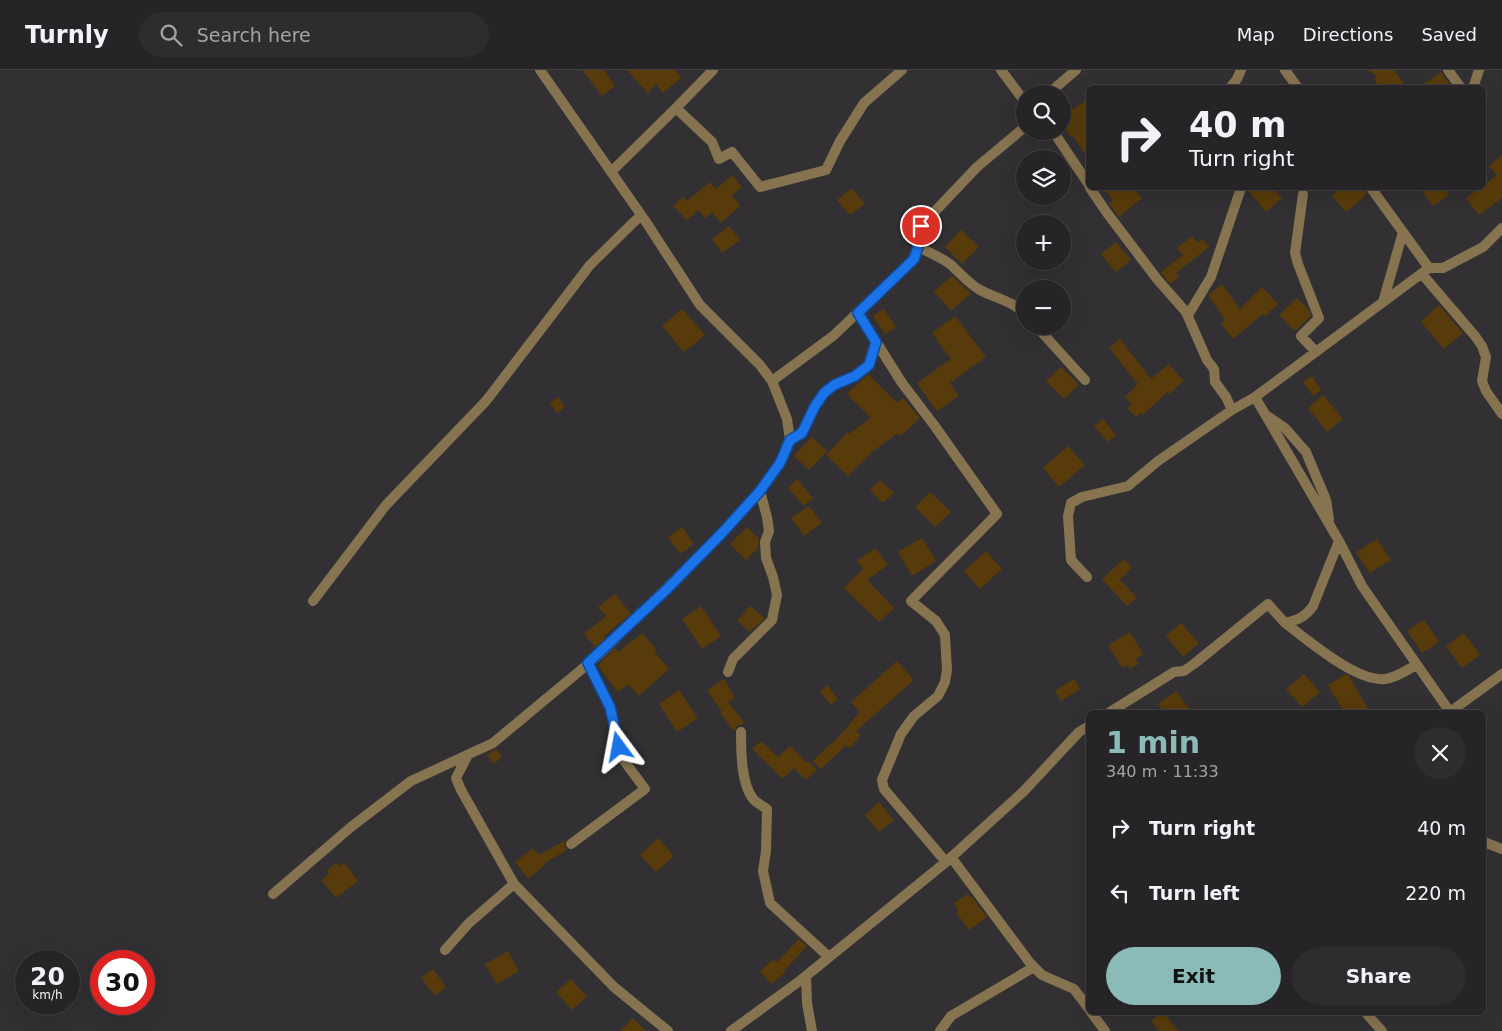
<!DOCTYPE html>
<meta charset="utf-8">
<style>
body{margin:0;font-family:"DejaVu Sans",sans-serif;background:#2e2c2e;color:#f1f3f6;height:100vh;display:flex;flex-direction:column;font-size:19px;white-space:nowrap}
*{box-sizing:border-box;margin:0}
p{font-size:16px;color:#a4a4a7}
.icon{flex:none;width:28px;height:28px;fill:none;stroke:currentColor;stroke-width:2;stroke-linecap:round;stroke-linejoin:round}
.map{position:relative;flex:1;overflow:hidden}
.panel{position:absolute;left:1086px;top:640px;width:400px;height:305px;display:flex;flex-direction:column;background:#262426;border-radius:8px;box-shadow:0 5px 20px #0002,0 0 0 1px #424143}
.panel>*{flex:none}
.banner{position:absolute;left:1086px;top:15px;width:400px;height:105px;border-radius:8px;box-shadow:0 5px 20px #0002,0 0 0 1px #424143;background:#262426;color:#f1f3f6;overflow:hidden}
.tools{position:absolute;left:1016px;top:15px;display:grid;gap:10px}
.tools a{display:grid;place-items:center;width:55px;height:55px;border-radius:50%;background:#262426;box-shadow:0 5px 20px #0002,0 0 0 1px #424143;font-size:25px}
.speed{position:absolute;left:15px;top:880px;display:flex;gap:10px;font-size:25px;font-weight:700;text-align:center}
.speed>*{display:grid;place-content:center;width:65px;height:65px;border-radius:50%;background:#262426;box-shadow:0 5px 20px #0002,0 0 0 1px #424143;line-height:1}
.speed small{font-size:12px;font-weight:400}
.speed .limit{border:8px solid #d22;background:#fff;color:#111}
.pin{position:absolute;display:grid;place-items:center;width:42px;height:42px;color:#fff;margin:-21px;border:2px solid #fff;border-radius:50%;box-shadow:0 1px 5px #0007}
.me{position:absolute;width:55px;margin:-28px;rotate:347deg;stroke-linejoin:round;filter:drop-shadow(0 0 4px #0008)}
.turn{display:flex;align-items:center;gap:18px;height:105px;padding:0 20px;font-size:22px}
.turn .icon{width:65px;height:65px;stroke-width:2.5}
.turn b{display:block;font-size:35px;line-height:42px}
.round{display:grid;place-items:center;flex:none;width:52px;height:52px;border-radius:26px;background:#2e2c2e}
.headline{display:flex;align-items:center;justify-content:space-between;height:85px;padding:0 20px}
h1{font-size:30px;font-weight:700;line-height:38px;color:#8bbbb9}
.action{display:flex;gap:10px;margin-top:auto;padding:10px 20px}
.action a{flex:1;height:58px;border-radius:30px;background:#8bbbb9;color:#111;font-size:20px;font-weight:700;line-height:58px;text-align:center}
.action a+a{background:#2e2c2e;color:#f1f3f6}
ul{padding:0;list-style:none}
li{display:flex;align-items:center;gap:15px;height:65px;padding:0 20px}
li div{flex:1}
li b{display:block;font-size:19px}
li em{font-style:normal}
header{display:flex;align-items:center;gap:30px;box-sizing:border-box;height:70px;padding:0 25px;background:#262426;border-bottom:1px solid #424143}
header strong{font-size:24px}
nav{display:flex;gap:28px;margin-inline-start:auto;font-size:18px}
.search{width:350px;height:45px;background:#2e2c2e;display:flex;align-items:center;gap:12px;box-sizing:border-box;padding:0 18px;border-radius:28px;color:#a4a4a7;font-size:19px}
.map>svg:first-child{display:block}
</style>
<header>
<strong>Turnly</strong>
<div class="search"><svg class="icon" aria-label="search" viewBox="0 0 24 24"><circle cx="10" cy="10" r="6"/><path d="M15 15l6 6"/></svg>Search here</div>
<nav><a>Map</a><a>Directions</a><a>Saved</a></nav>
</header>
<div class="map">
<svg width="1502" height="961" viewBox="0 0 1502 961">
<rect width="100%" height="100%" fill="#333033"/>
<!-- building -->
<path fill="#583b0a" d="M582,0H604L615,16L602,26Z
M627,0H675L681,8L663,23L656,14L648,23Z
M1368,0H1393L1408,18H1381L1374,9L1377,6Z
M1441,2L1452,18H1418Z
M1089,29V89L1073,66L1071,67L1062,54V46Z
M1502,85V128L1479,145L1466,128L1480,118H1484V115L1497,105L1489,96Z
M732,105L742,117L732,125L740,136L721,153L712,142L705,148L698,140L687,150L673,136L683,127L687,131L710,112L716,119Z
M852,118L865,134L850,145L837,130Z
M1103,118H1133L1142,128L1119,147L1109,134L1113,130Z
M1248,118H1272L1282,128L1266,142L1248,120Z
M1341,118H1362L1367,124L1346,142L1332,126Z
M1419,118H1443L1449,125L1433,136Z
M729,156L740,170L722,183L712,169Z
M961,160L979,177L962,194L945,177Z
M1192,166L1198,173L1203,169L1209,177L1176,203L1179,207L1170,214L1161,202L1183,185L1177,178Z
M1116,172L1131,190L1116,202L1101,184Z
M952,206L971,223L951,241L934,221Z
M1222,214L1240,239L1262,217L1278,234L1265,246L1263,244L1233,269L1221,254L1225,250L1208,225Z
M1297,228L1309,240L1311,246L1295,261L1279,245Z
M1439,235L1463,263L1444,279L1421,252Z
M682,239L705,265L684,282L662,256Z
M884,239L896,257L885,264L873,246Z
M955,246L986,287L950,313L959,326L937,341L917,313L951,289L932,263Z
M1120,269L1151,309L1169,294L1184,311L1169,324L1167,322L1143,345L1141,343L1136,347L1127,338L1132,334L1125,327L1138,314L1109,278Z
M1061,297L1079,315L1064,329L1046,311Z
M868,304L897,333L903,328L920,348L901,366L898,363L872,382L848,406L826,385L848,362L849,364L871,348L847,324Z
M1312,306L1321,320L1313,326L1303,312Z
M1323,325L1343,349L1327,362L1308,338Z
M558,327L565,337L557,343L550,333Z
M1103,349L1116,365L1108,372L1094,356Z
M812,367L827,381L809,400L794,386Z
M1068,376L1085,395L1059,417L1043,398Z
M797,409L813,428L804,436L788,418Z
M880,410L894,423L883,433L870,420Z
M930,422L951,442L935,457L915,437Z
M809,436L822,453L804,466L791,448Z
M682,457L694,474L680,484L668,467Z
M747,457L759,469L758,478L746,490L730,474Z
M922,468L936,491L912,506L898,482Z
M1377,469L1391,490L1370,503L1356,482Z
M875,478L888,495L867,510L894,538L879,552L844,518L863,499L857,491Z
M986,481L1002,499L980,519L964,501Z
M1124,489L1132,498L1120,509L1137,528L1127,536L1102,509Z
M615,524L631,544L604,566L606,568L596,578L584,564L606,546L598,537Z
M701,536L721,566L702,579L682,549Z
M750,536L765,548L750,562L737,551Z
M1424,550L1439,572L1422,583L1407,561Z
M1181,553L1199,573L1183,587L1166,566Z
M1130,562L1143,584L1136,589L1139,594L1130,599L1127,595L1122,598L1108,575Z
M642,563L656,579L654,581L669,599L639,626L628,614L618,622L598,596L615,578L618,582Z
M1464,563L1480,585L1462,598L1446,576Z
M897,591L914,610L856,661L861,665L850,678L846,675L821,699L813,691L832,672L833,673L860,642L851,632Z
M1304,604L1320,622L1302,637L1286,619Z
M1346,604L1349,606L1370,642H1344L1328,615Z
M724,609L735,628L728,632L745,653L737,656L734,661L720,643L722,642L707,620Z
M1074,609L1080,619L1061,631L1055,621Z
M827,615L838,629L831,635L820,622Z
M679,620L698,648L677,662L659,634Z
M1176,621L1192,642H1164L1158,634Z
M761,671L778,687L790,676L806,692L808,691L817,700L806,710L794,698L783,709L752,679Z
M496,679L502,687L494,694L487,685Z
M879,732L894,750L879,762L865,745Z
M658,768L674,786L656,802L640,785Z
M566,770L564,775L567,780L545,793L546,794L528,809L515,792L533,778L539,785Z
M344,792L358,811L336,828L321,810L329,804L327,800L336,793L339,796Z
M968,824L971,828L972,827L987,847L969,860L956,842L959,841L954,833Z
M799,869L807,876L784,901L785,903L771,914L760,901L774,889L777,892Z
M508,881L519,901L497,914L485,894Z
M433,899L446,917L435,926L421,908Z
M571,909L587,927L572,940L556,922Z
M1162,942H1163L1178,961H1159L1151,951Z
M633,948L646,961H620Z"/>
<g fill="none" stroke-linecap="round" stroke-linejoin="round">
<!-- street -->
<path stroke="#867350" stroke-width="10" d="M1001,0L1022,28L1025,29
M1285,0L1298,18
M1448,0L1461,18
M1230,18L1237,9L1241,0
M1473,18L1479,0
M1048,24L1076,0
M676,38L713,0
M1053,61L1089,115
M611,102L676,38L712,72L719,89L732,82L760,117L826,100L840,71L864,33L902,0
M1090,118L1107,143L1157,209L1186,242L1207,290L1214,299L1215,312L1226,327L1232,340L1255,327
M1303,124L1295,183L1298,194L1319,248L1301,266L1316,282
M918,177C929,182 940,187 950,194C959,202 969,214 980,220C995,228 1013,231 1025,244
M1429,198H1443L1483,177L1502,158
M1422,204L1475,266L1482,276L1486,287L1482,311L1486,321L1502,344
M1383,232L1403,162
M858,243L902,313L934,355L997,444L911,531L936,551L945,565L947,600L945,612L938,626L914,646L901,664L882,710L884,719L946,792
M1188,245L1211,207L1241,118
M1036,256L1085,310
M772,311L833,266L914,189L918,177L921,156L977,97L1025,57
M1269,347L1285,358L1306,382L1326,430L1329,449
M790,370L802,363L815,336L824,323L834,315L855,306L869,295L876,272
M1339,471L1362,516L1450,642
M1087,507L1071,490L1068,446L1071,433L1082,427L1128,416L1158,391L1232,340
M313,531L386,435L486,331L590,195L641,145
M1285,553C1308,570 1356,612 1385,609C1396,608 1407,600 1416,595
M728,602L733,589L772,550L777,525L773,507L766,488L765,472L769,461L767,447L760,421
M1110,642L1174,602L1184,601L1194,594L1268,534L1285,553C1298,550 1305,547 1313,536L1339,471L1255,327L1429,198L1371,118
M1450,642L1502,604
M741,662C741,681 741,715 754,730C757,733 763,736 767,739L766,781L763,801L770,833L829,887
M468,685L456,708L461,720L514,814L614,917L668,961
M1484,772L1502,779
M571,774L645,719L625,692L619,677L610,637L589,593
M951,787L1030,893L1042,905L1074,919L1089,939
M273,824L351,757L411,711L493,673L600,584L723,462L760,421L780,393L790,370L787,349L772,311L760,295L700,235L644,149L540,0
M445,880L469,853L514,814
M806,906L807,933L812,961
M1091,942L1105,961
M1365,942L1382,961
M731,961L801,910L946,792L1024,721L1079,662L1089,656
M940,961L951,946L1034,897"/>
</g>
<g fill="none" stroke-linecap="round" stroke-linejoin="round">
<defs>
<path id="route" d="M619,677L610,637L588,593L666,520L723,462L760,421L780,393L790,370L802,363L815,336L824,323L834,315L855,306L869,295L876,272L858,243L914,189L918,177L921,156"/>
</defs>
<!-- route casing -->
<use href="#route" stroke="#114b97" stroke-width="12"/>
<!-- route -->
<use href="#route" stroke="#1a73e8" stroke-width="9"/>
</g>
</svg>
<div class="tools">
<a><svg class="icon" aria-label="search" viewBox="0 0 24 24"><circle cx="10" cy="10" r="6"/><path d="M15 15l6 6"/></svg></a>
<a><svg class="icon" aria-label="layers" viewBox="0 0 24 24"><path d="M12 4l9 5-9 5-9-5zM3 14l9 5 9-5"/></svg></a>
<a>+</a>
<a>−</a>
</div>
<div class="speed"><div>20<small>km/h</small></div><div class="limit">30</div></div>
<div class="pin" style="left:921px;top:156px;background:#d93025"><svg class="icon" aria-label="arrive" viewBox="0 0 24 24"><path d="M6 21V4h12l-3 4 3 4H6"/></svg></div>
<svg class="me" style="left:619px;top:677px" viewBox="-20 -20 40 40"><path d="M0-17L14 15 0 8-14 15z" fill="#1a73e8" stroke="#fff" stroke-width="4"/></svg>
<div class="banner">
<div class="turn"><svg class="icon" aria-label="right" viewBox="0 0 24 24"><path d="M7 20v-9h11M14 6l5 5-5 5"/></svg><div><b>40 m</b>Turn right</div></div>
</div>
<section class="panel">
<div class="headline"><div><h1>1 min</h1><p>340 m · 11:33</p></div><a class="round"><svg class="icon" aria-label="close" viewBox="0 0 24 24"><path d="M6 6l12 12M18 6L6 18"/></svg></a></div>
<ul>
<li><svg class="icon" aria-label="right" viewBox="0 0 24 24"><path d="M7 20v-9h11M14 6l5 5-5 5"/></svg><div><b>Turn right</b></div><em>40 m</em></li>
<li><svg class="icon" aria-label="left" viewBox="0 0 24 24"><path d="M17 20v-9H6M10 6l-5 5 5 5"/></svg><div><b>Turn left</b></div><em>220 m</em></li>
</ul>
<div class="action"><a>Exit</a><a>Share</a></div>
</section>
</div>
